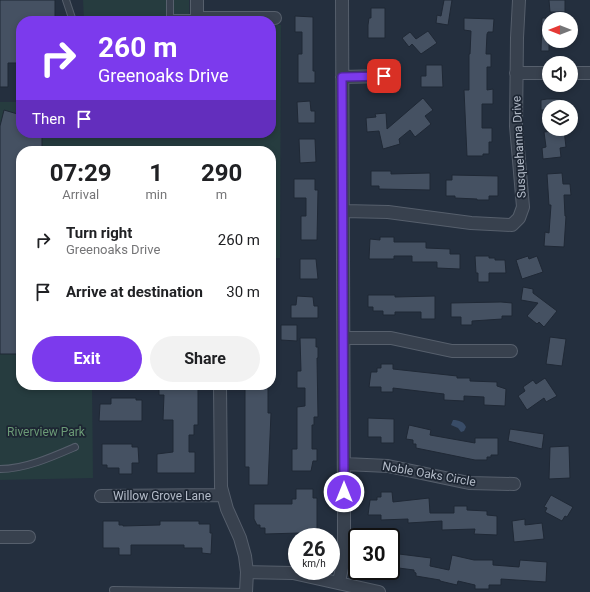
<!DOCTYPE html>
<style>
body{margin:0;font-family:Roboto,sans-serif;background:#f2f2f2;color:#202124;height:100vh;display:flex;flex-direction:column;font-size:15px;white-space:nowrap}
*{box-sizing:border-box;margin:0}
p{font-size:13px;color:#757577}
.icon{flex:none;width:22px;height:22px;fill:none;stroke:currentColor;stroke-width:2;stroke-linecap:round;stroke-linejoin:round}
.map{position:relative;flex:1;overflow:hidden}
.panel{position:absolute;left:16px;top:146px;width:260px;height:244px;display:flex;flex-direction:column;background:#fff;border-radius:16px;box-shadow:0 2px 6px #0003}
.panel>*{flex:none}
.top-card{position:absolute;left:16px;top:16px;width:260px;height:122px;border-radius:16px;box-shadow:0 2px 6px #0003;background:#7c3aed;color:#fff;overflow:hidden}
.needle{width:26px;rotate:270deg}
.buttons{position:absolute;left:542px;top:12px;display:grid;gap:8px}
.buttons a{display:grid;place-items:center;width:36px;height:36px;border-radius:50%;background:#fff;box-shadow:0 2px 6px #0003;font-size:20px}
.speed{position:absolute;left:288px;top:528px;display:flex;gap:8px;font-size:20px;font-weight:700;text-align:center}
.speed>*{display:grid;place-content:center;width:52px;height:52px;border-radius:50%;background:#fff;box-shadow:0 2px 6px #0003;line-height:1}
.speed small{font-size:10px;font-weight:400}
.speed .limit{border:2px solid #111;border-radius:6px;background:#fff;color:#111}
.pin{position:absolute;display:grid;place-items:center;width:34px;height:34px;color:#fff;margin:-17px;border-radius:8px;box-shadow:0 2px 6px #0006}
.me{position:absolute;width:44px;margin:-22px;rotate:0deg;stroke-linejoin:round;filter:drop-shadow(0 0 3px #0008)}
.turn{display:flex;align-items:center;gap:14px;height:84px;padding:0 16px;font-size:18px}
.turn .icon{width:52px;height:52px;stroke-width:2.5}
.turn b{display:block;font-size:28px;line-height:34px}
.then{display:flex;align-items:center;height:38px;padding:0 16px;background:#0003;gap:8px;font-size:15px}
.eta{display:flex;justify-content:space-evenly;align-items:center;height:68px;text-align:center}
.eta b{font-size:24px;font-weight:700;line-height:28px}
.action{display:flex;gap:8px;margin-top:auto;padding:8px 16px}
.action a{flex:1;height:46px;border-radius:24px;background:#7c3aed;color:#fff;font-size:16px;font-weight:700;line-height:46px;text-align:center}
.action a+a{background:#f2f2f2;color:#202124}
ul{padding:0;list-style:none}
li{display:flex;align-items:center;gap:12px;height:52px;padding:0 16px}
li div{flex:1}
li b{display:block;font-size:15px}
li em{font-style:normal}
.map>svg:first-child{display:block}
</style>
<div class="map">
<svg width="590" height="592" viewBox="0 0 590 592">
<rect width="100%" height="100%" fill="#242f3e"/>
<!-- green -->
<path fill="#263c3f" d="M83,0H189V21H84Z
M271,25H281L280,258H271V151H21V385H92L93,478L0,480V102H21V133H271Z"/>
<!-- water -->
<path fill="#394c67" d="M453,420C459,420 464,422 466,427L464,431L461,432L458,428L451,425Z"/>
<!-- building -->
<path fill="#455162" stroke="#1f2835" d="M0,0H55V21H21V63H8V87H0Z
M444,0H452L448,25L436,23L437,15L441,16Z
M549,0H565V12H550Z
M371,8H385V38H368V25L369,18H371Z
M295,16L313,17V71H315V83H298V54H302V32H295Z
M464,18L494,19L493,32H488L487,34L486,54H491V67H487V90L493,89V104H482V128H492V142H489V154H483V156H467L464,90H469V54H470L471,31L464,30Z
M542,18H549V51H541Z
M428,31L437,43L421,54L412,44L409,47L402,38L410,32L416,39Z
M426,65H442L443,87H421V76H426Z
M423,98L433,110L425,116L431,124L415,137L410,130L399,139L400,144L383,149L379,131L367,132L366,118L376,117L375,114L386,113L387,129Z
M547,99H561V107H549V110H541V100Z
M310,101L311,111H315V123H298L297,102Z
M4,110L21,115V133H42V151H21V354H0V126Z
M564,130L566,147L560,148L561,157L543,159L542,148L546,147L544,132Z
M299,139H315L316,162L300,163Z
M371,171H391V174L430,173V190L379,189V186H371Z
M562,173L563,184H570L571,195H564L565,216H566L564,247L544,246L545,232L549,233L551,205H549L547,174Z
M452,175L498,176V196H489V200H477V199L455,198V196H446V180H452Z
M294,179H315V190H318L317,240H301V216H306V198H294Z
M380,237H394V242H426V248L450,249V254H460V269L437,268V262H412V256H394V259H369L370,239L380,240Z
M475,256H489V258H495V260H505L506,273H489V282H478V273H476Z
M528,256L529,259L537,256L543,272L522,279L516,260Z
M300,259H316L318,279H300Z
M523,287L533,289V293L557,311L544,327L539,322L537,324L527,316L538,303L521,300Z
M368,295H395V297L435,296V319H421V312H395V315H383V311H373V307H368Z
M297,296L313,297L314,306H318V318H291V305H296Z
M501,302L512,303V316H502V319L472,321V325H461V317H451V303Z
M281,325H297V341L281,340Z
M550,337L566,339L562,366L546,364Z
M300,338H316V347H318V358H317L318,417H314V425H312V449H317V461H313L311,471H292V449H297V407L305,406V388H297V371H301Z
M381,364H393V369L457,376V378H470V381L497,382V386L506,389L505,406L484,405V397L464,396V401L444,400V394L393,388V392H381V387H369L371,372H377V368H381Z
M545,378L557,396L546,402L544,398L527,410L518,396L525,391L523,387L533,380L536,384Z
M159,385H198V425H194V435H189V452H195V473H157V454L173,452V420H163L164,395H159Z
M245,385H268V413H271L268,485H249V467H245Z
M111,398H136V400H142V421H99L100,404H111Z
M368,418L394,419V443H381V437H368Z
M409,425L431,430L430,435L475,443V438H498V455H491V457H487V460H475L416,448V444H413V440L406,439Z
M510,429L544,434L542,449L508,441Z
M102,444H132V447H138L139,463H132V474H119V468H107V465H102Z
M569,446L570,478L549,479L550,447Z
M296,489H313V498H317V533H315V537H299V533L265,534V528H260V525H257L254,519V504H292V499H296Z
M381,492H392L393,502L429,498L430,513H454V506H467V510L487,511V515L497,516V535L474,534L475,529L442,530V521L408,523V519L381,520V515H368L370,500H377V497H381Z
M551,495L573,507L567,517L565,516L562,521L545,512L547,508L544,507Z
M525,519V525L542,523L544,539L514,542L512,521Z
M103,521H119V525H123V526L160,525V521H199V524H210V533H212L211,554L202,553V548H184V545H131V555H119V548H103Z
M391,553L431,558L430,566L449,570L452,555L474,560H493V565L519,567L520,560L547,562L546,582L501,579V585H489V589H475V585L458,581L457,585L440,581V580L416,576V573L414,572V570L391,567Z"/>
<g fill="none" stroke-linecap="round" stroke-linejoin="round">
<defs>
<path id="service" d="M66,0L73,21
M170,0V18H197
M0,469C25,469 52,457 75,447
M113,590L246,592"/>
<path id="minor" d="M197,0V18H275
M516,73H549
M571,73H590
M342,77L384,76
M344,211L388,212L471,223L512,225L519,218L523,207L516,126L517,38L519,0
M345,338H391L452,351H511
M220,385L221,487L227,509L240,538L245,556L247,572L246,592
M345,464L388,466L469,483L514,484
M101,496L223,495
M0,537H29
M247,572L293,573L379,592
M339,582L344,558V520L342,0"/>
</defs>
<!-- service casing -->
<use href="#service" stroke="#565f6c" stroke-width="8"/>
<!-- minor casing -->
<use href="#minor" stroke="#565f6c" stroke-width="14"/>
<!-- service -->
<use href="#service" stroke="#38414e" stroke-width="6"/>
<!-- minor -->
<use href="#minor" stroke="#38414e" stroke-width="12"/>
</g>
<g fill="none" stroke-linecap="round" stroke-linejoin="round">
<defs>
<path id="route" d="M344,492L342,77L384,76"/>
</defs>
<!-- route casing -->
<use href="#route" stroke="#51269a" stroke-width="10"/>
<!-- route -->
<use href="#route" stroke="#7c3aed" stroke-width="7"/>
</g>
<g text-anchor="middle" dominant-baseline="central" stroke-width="3.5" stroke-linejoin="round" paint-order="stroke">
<!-- street labels -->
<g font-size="12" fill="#b4bcc9" stroke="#1d2633">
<text transform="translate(519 147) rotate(-93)">Susquehanna Drive</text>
<text transform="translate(429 474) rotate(10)">Noble Oaks Circle</text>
<text x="162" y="496">Willow Grove Lane</text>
</g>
<!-- park labels -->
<g font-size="12" fill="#6b9a76" stroke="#1d2633">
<text x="46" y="432">Riverview Park</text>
</g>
</g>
</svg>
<div class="buttons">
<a><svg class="needle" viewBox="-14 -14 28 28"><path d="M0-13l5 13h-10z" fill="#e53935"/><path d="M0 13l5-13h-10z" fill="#757577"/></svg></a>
<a><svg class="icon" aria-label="sound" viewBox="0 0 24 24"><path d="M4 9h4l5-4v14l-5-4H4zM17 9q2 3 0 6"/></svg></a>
<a><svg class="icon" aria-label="layers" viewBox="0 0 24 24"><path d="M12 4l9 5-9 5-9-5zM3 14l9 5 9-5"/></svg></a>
</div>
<div class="speed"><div>26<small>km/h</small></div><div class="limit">30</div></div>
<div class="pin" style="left:384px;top:76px;background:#d93025"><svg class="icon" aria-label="arrive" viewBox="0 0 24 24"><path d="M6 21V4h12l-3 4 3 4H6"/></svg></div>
<svg class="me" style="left:344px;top:492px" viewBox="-20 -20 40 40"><circle r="17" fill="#7c3aed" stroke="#fff" stroke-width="3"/><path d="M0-11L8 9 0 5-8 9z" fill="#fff"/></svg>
<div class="top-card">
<div class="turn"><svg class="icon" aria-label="right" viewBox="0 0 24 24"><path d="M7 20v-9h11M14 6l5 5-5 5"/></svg><div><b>260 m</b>Greenoaks Drive</div></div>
<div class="then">Then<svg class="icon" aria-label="arrive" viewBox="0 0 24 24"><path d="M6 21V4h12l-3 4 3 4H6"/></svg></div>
</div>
<section class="panel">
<div class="eta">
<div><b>07:29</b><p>Arrival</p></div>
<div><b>1</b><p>min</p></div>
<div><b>290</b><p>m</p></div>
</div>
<ul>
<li><svg class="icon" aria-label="right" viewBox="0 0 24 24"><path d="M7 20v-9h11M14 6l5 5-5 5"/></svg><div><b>Turn right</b><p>Greenoaks Drive</p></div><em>260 m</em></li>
<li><svg class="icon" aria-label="arrive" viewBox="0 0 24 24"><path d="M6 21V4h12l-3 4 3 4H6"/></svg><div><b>Arrive at destination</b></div><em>30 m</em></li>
</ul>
<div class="action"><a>Exit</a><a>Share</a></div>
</section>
</div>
